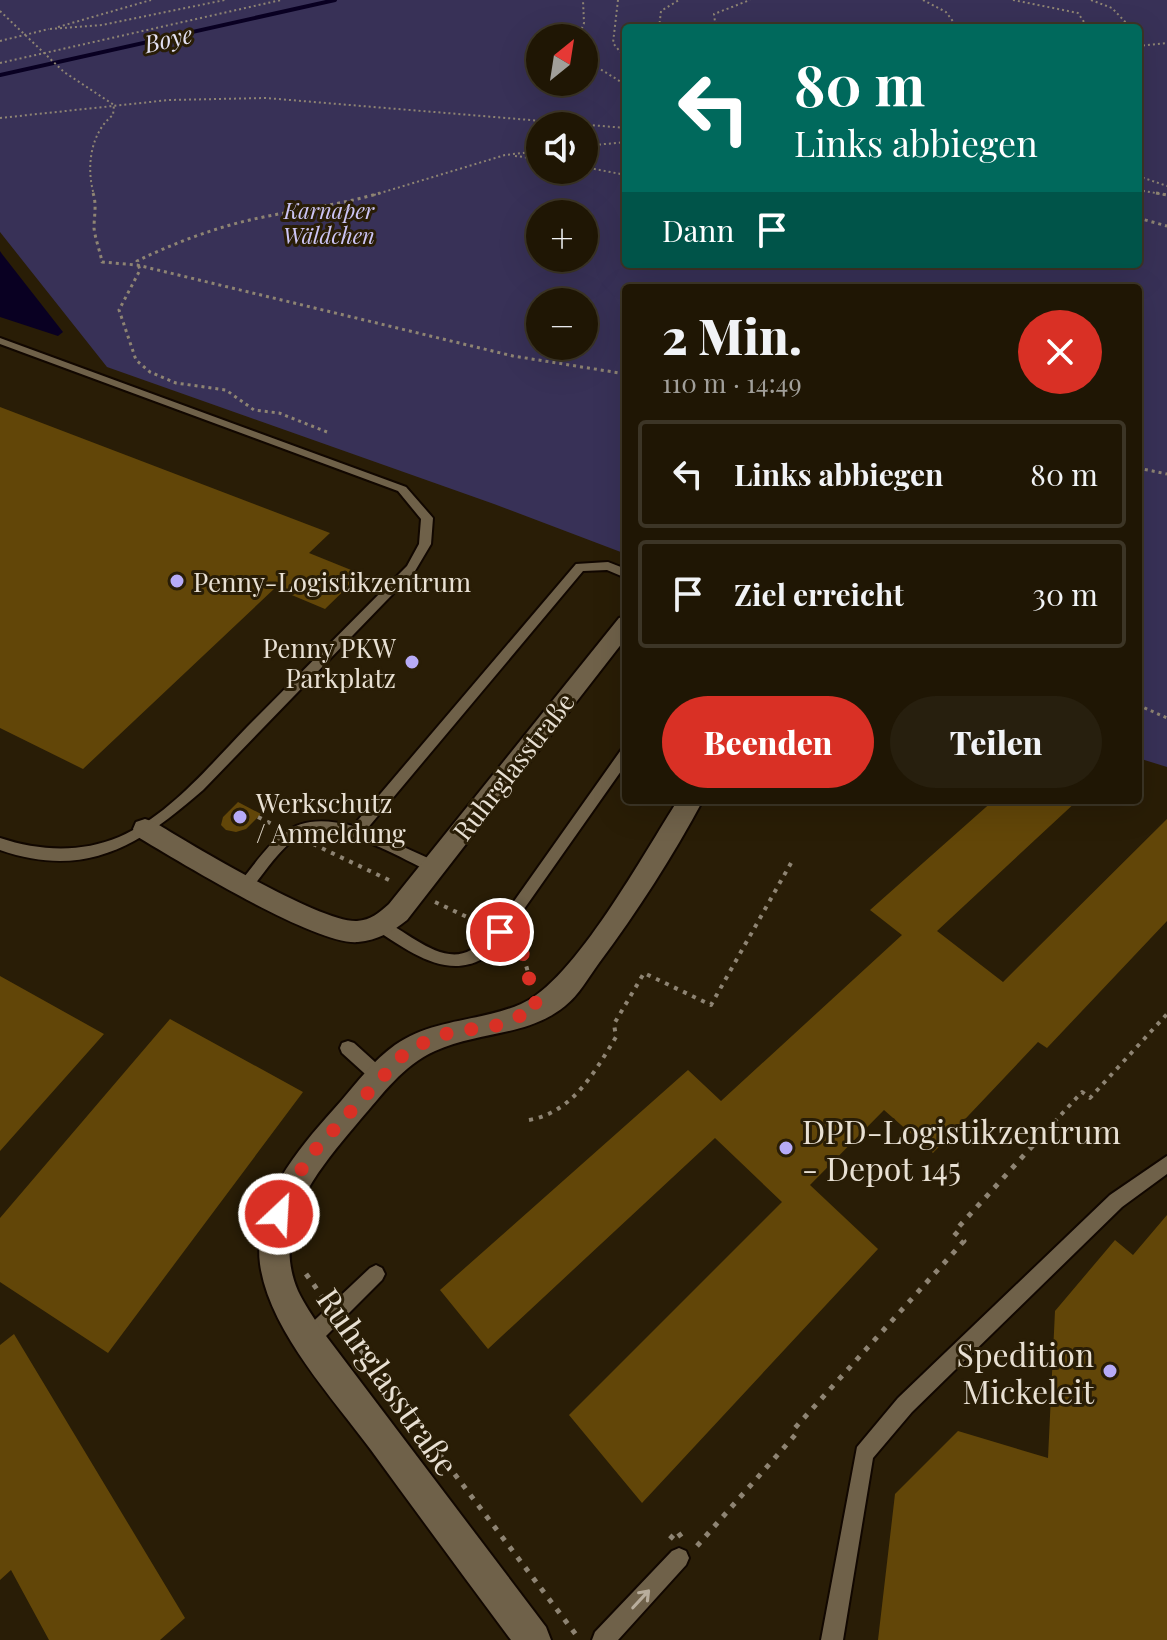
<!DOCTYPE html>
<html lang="de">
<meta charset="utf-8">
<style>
body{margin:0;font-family:"Playfair Display",serif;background:#271f0e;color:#f1f3f6;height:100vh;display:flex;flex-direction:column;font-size:30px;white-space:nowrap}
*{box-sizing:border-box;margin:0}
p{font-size:26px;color:#a19f9a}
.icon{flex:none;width:44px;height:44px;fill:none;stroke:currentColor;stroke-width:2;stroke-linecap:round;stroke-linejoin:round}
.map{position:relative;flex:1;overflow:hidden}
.sheet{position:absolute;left:622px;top:284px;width:520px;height:520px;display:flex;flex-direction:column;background:#1f1604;border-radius:8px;box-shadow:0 8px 32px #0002,0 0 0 2px #3c3526}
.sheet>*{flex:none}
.top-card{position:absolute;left:622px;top:24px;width:520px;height:244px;border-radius:8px;box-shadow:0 8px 32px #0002,0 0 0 2px #3c3526;background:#00695c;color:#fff;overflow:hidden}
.needle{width:52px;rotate:30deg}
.fabs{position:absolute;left:526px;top:24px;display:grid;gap:16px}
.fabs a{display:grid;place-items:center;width:72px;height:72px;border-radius:50%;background:#1f1604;box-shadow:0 8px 32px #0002,0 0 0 2px #3c3526;font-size:40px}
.pin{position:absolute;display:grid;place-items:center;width:68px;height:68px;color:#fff;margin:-34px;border:4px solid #fff;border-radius:50%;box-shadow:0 2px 8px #0007}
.me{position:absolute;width:88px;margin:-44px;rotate:25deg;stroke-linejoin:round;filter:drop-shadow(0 0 6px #0008)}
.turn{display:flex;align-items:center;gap:28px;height:168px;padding:0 40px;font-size:36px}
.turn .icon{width:104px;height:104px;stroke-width:2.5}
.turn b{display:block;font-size:56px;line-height:68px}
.then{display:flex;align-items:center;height:76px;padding:0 40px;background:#0003;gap:16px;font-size:30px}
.round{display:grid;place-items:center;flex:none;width:84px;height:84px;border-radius:42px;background:#271f0e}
.headline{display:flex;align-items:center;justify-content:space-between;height:136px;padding:0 40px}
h1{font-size:48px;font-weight:800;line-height:60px}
.primary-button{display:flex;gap:16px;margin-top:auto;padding:16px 40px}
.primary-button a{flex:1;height:92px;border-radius:48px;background:#d93025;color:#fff;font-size:32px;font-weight:800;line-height:92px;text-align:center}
.primary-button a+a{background:#271f0e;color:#f1f3f6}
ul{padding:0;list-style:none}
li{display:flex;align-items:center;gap:24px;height:108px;margin:0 16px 12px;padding:0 24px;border:4px solid #3c3526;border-radius:8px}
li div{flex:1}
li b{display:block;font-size:30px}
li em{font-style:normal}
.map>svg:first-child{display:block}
</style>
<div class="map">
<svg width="1167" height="1640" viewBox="0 0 1167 1640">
<rect width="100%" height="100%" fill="#291d06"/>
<!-- green -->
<path fill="#383157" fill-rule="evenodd" d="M0,0H1167V767L1138,758V288H626V554L494,504L107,367L0,232ZM626,28H1138V264H626ZM584,38V82H540V38ZM584,126V170H540V126ZM584,214V258H540V214ZM584,302V346H540V302Z"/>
<!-- water -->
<path fill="#090022" d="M0,251L2,254L63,332L58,336L0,317Z"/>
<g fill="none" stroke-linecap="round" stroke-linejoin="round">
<!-- stream -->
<path stroke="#090022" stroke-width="4" d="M0,75L335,0"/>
</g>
<!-- building -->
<path fill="#624608" d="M0,407L330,533L309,553L361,574L325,609L275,588L83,769L0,728Z
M994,800H1078L937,931L1003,982L1167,819V921L1047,1048L1038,1042L933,1153L884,1110L810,1185L878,1249L642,1503L569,1415L782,1202L715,1138L488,1349L440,1290L688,1070L721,1101L902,935L870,910Z
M238,802L261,814L246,829L236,832L226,830L221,825L223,817Z
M0,976L104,1034L0,1151Z
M170,1019L303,1092L108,1353L0,1282V1218Z
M1167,1215V1640H878L895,1494L958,1431L1048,1458L1055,1311L1115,1240L1133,1255Z
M14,1334L185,1618L160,1640H49L11,1570L0,1580V1345Z"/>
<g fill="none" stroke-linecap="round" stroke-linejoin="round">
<defs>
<path id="lane" d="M0,338L406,487L433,518L431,544L415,571L203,790C140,845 86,880 0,850V838C39,851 81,853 119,837C170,815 210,765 248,726C301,673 354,619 407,566L419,544L421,519L398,491L0,344Z
M608,562L626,569V578L607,570L583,571L366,830L439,863L441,867L439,871H429C396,856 331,815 296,838C278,851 265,872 251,889L246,891L241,889L239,885L241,881C276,837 291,810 353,826L576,564Z
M626,749V764L505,936C498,944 491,954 482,959C445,980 406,949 376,930L374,926L376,922L381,920C407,930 441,967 471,950C480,945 487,935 495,928L621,750Z
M348,1041L354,1043L386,1072L388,1077L386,1082L380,1084L374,1082L342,1053L340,1048L342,1043Z
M1167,1156V1174L1122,1207L912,1412L873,1458L843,1640H821L857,1447L898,1398L1110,1195Z
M376,1265L382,1268L385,1274L382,1280L316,1346L309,1348L302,1346L300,1339L302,1332L370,1268Z
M679,1548L686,1551L689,1558L686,1565L618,1640H592L595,1632L672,1551Z"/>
<path id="street" d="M626,616V638L407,920C392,932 378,940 358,942C316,946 177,860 136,836L133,829L136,822L145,819L154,822C190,844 321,923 357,921C371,920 379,913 389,904L619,618Z
M678,800H703C673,856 637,912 599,963C588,978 579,995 565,1006C527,1037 478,1031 435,1051C403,1065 382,1095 360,1120C320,1168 269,1224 298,1291C304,1304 313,1316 320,1328L546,1627L551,1640H511C464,1577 417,1513 371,1450C332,1397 269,1330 260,1264C252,1199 301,1146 341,1101C358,1081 374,1060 395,1045C434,1018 480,1022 521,1004C574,982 645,851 678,800Z"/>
</defs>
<!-- lane casing -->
<use href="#lane" stroke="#110700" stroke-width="4"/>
<!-- street casing -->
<use href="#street" stroke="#110700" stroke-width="4"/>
<!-- path-far3 -->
<path stroke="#8e8473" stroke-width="2" stroke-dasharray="2 3" stroke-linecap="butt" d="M618,0L613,43L626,59
M923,0L946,12L958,28
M1013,0L1078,13L1088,28
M1091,0L1112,8L1131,28
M0,11L64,72L114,105L113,115C90,133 86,168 94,195
M58,27L151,0
M659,28L661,11L679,0
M727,28L715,22L714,14L750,0
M50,29L102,25L225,0
M578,38L584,23L583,0
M1138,40L1142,46L1138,57
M0,41L49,29
M1138,46L1167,43
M584,59L626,85
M0,63L281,0
M0,118L169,100L266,98L626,128
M584,146L626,142
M515,156L540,159
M584,167L626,175
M1138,176L1167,186
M1138,190L1167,195
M374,195L505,155L540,151"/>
<!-- path-far2 -->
<path stroke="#8e8473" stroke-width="3" stroke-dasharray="3 4" stroke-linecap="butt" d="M93,193C97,205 94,216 94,228C95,238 100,251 102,262L137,265L513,356L626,374
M1156,193L1167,195
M1138,218L1167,226
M327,432L279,413L254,410L226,390L176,383L150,372L136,360L119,310L140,270L137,261C174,243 219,226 259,218C300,209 340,205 380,193
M1138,468L1167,474
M1138,705L1167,718"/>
<!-- path-far1 -->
<path stroke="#8e8473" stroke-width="4" stroke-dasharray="4 6" stroke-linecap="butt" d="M258,817L276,826
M313,844L391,881
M435,902L482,924
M514,941L520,944L531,983
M529,1120C573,1112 594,1073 616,1037L614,1024L644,973L711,1005L791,863
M1034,1144L1082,1092L1090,1098L1167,1014"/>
<!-- path -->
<path stroke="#8e8473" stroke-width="5" stroke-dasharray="5 8" stroke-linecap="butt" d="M306,1274L324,1299
M345,1329L580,1640
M670,1539L677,1531L682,1538
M697,1546L795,1435L794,1429L964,1241L954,1232L1036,1142"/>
<!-- lane -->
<use href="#lane" fill="#6f6149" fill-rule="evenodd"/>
<!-- street -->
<use href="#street" fill="#6f6149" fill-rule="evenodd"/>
</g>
<!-- one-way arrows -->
<defs><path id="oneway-shaft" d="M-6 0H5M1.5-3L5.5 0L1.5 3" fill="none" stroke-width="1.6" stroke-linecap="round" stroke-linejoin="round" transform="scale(2)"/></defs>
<use stroke="#b8ad9c" href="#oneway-shaft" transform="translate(641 1599) rotate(-47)"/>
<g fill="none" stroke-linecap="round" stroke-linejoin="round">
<!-- route -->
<path stroke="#d93025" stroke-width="14" stroke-dasharray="0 25.2" d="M279,1214L292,1183L315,1150L403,1055L425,1042L451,1032L495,1026L537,1009L520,944L500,932"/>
</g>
<!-- markers -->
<g fill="#b7abf7" stroke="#291d06" stroke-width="3">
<circle cx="177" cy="581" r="8"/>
<circle cx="412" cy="662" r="8"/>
<circle cx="240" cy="817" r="8"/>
<circle cx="786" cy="1148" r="8"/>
<circle cx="1110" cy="1371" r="8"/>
</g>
<g text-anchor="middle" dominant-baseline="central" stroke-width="6" stroke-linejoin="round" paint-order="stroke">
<!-- far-park labels -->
<g font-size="22" font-style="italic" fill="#ccc5f5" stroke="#291d06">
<text x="329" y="210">Karnaper<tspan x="329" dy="25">Wäldchen</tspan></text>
</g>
<!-- far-water labels -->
<g font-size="24" font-style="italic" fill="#e3e1f2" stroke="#291d06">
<text transform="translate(168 38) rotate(-13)">Boye</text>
</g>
<!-- poi labels -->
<g font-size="26" fill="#e8e0d3" stroke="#291d06" text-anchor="start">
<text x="193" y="581">Penny-Logistikzentrum</text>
<text x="396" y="647" text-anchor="end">Penny PKW<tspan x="396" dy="30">Parkplatz</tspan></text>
<text x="256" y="802">Werkschutz<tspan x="256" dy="30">/ Anmeldung</tspan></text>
</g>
<!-- street labels -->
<g font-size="26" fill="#e8e0d3" stroke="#291d06">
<text transform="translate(513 766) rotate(-52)">Ruhrglasstraße</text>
</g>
<!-- near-poi labels -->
<g font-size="32" fill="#e8e0d3" stroke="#291d06" text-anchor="start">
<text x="802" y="1130">DPD-Logistikzentrum<tspan x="802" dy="37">- Depot 145</tspan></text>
<text x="1094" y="1353" text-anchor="end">Spedition<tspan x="1094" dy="37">Mickeleit</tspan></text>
</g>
<!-- near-street labels -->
<g font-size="32" fill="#e8e0d3" stroke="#291d06">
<text transform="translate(389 1381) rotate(55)">Ruhrglasstraße</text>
</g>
</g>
</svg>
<div class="fabs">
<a><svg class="needle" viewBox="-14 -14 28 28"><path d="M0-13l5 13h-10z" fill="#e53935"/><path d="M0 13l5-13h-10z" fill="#a19f9a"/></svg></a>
<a><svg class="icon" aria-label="sound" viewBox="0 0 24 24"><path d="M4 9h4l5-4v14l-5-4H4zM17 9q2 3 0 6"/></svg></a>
<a>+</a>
<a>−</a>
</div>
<div class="pin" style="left:500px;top:932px;background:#d93025"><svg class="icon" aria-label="arrive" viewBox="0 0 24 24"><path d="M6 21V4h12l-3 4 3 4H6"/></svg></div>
<svg class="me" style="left:279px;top:1214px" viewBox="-20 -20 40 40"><circle r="17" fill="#d93025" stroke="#fff" stroke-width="3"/><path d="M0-11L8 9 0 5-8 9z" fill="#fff"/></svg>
<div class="top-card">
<div class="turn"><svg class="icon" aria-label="left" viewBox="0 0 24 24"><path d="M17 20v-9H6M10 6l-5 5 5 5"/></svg><div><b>80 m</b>Links abbiegen</div></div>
<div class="then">Dann<svg class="icon" aria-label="arrive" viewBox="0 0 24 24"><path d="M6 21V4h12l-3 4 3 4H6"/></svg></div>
</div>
<section class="sheet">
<div class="headline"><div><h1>2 Min.</h1><p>110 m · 14:49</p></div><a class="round" style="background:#d93025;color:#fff"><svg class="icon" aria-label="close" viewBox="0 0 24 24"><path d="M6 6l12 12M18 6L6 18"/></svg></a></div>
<ul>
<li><svg class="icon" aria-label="left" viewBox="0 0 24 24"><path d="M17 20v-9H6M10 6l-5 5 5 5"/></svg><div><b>Links abbiegen</b></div><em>80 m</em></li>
<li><svg class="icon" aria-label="arrive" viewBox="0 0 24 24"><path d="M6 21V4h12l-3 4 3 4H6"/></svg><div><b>Ziel erreicht</b></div><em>30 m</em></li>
</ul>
<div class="primary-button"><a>Beenden</a><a>Teilen</a></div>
</section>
</div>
